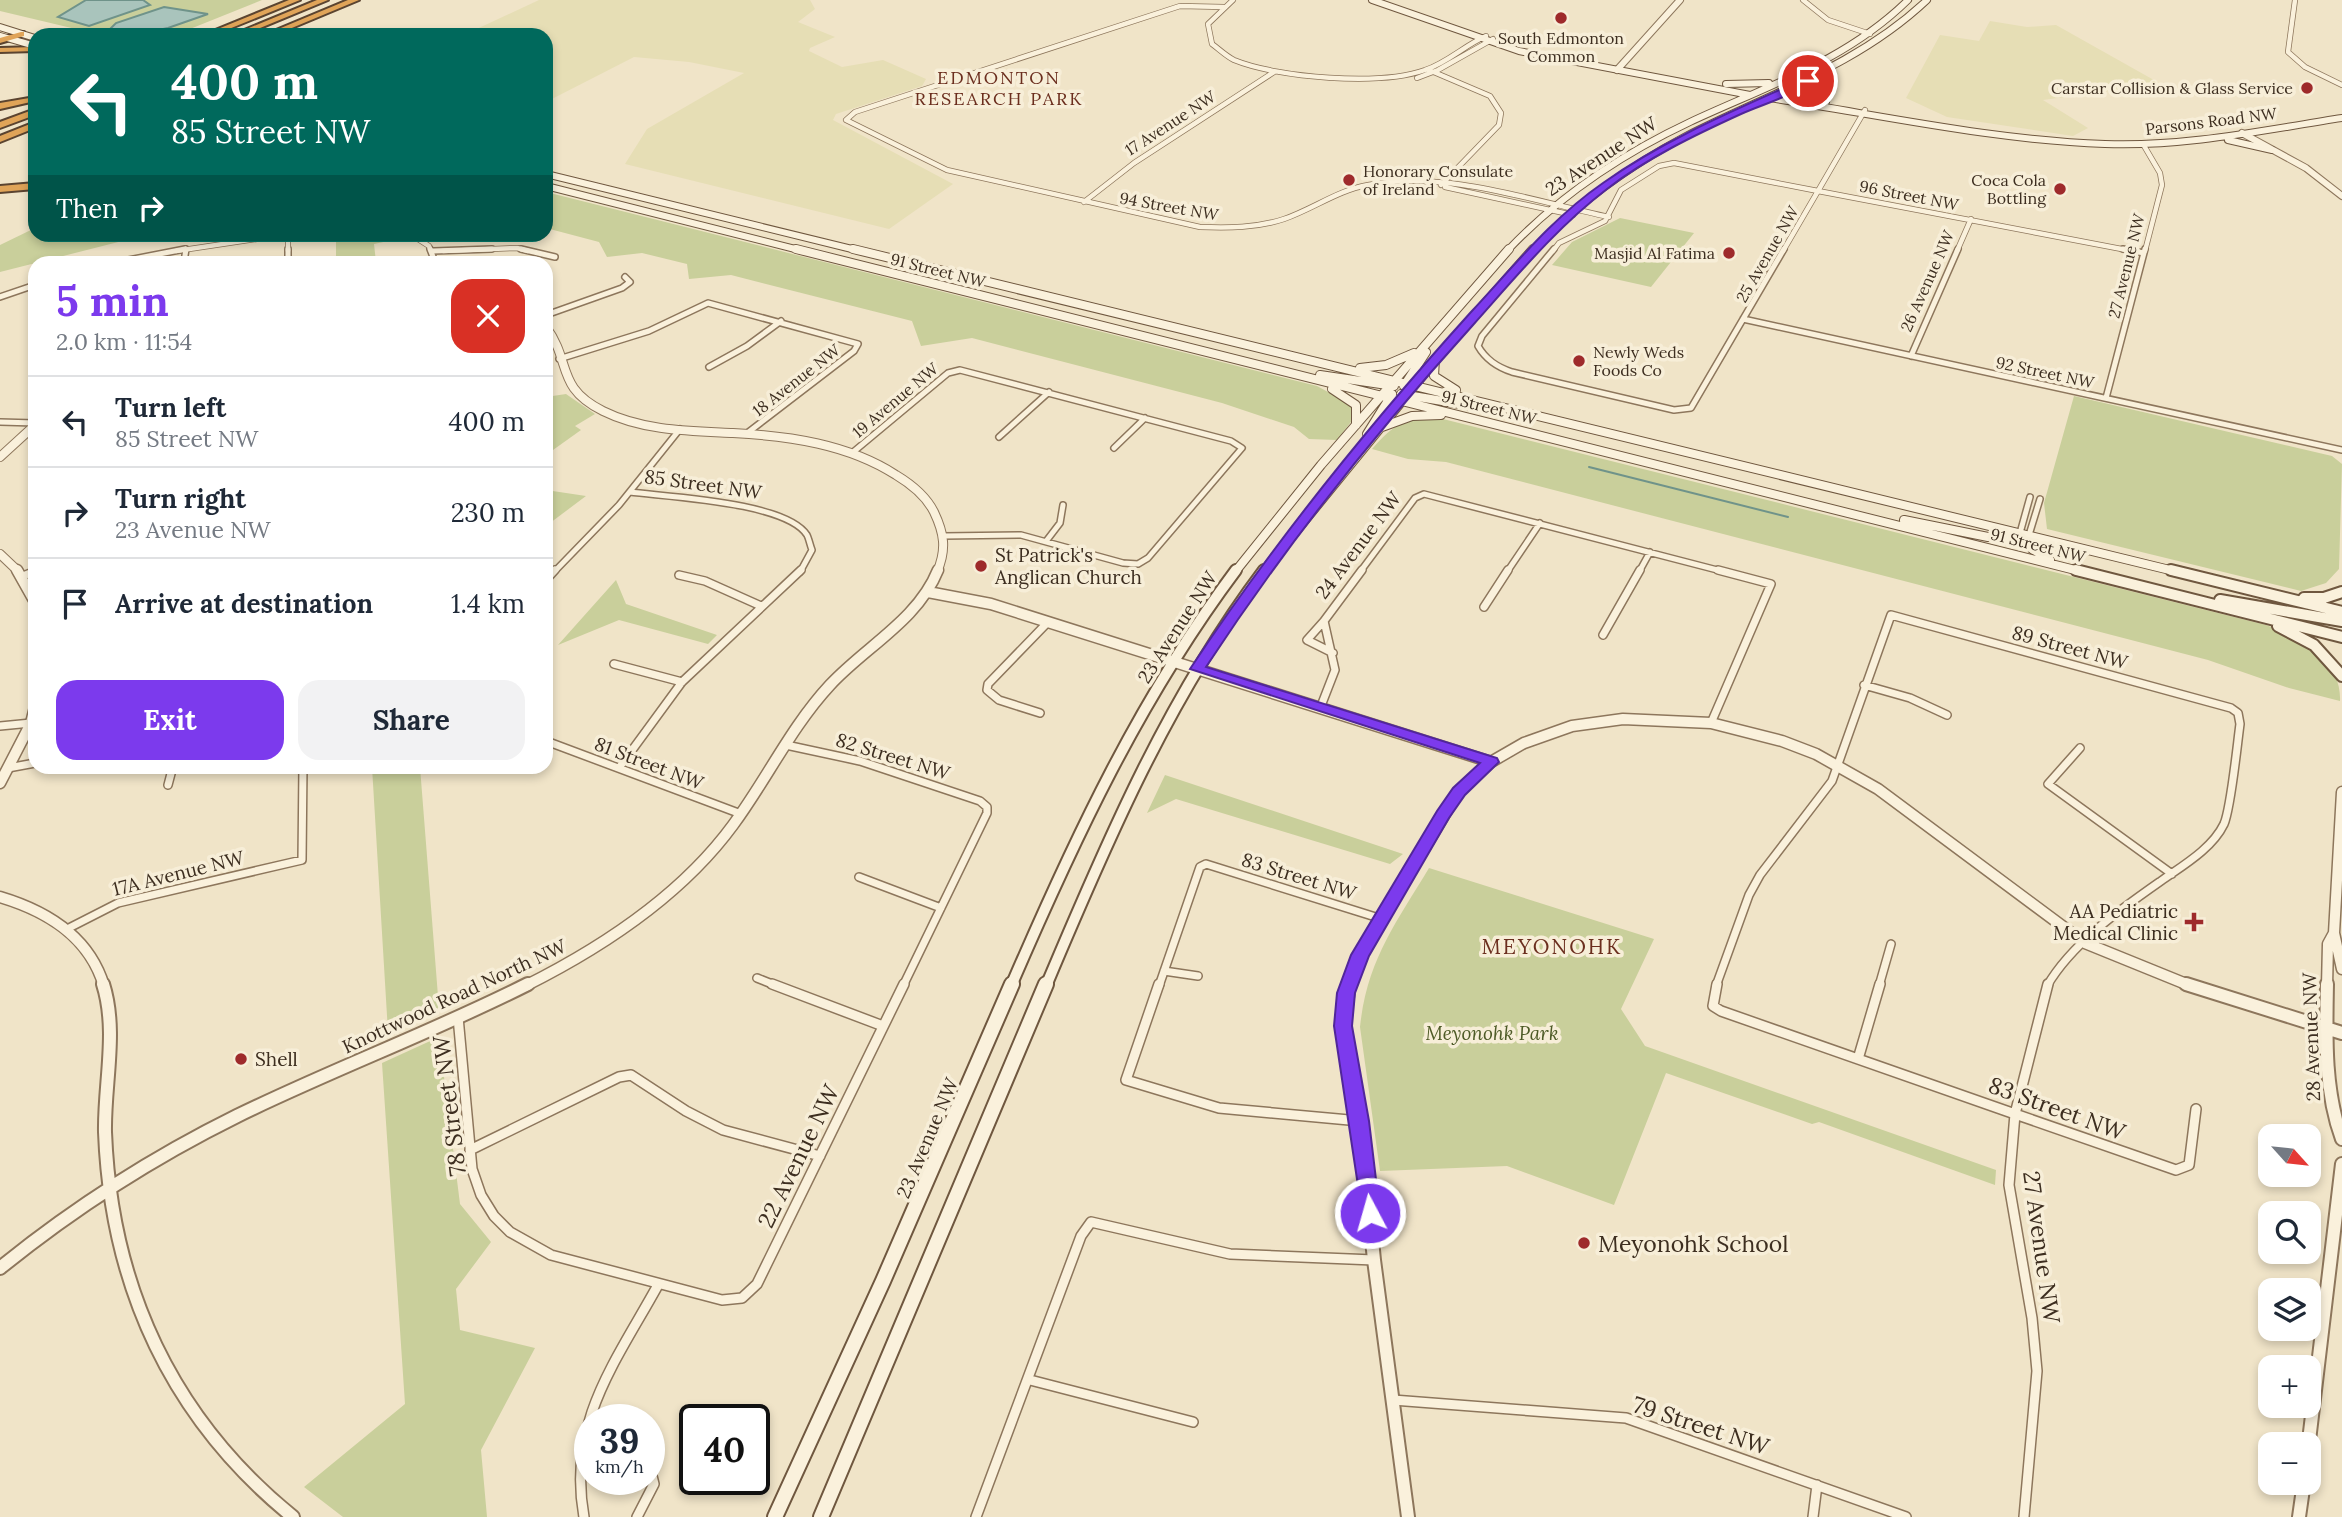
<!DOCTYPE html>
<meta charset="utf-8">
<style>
body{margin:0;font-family:Lora,serif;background:#f2f2f3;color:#1f2937;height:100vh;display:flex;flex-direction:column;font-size:26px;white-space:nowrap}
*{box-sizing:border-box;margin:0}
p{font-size:23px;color:#747a83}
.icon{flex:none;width:38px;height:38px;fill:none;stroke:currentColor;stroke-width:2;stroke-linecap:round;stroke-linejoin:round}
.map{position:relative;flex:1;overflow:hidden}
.details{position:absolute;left:28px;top:256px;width:525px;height:518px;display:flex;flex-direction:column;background:#fff;border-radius:21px;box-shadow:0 4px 10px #0003}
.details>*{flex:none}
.banner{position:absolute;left:28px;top:28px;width:525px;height:214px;border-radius:21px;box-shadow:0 4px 10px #0003;background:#00695c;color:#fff;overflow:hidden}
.needle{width:46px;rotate:117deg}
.controls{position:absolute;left:2258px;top:1124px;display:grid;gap:14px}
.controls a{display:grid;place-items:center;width:63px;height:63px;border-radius:14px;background:#fff;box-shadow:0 4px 10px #0003;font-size:35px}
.speed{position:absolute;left:574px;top:1404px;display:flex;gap:14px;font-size:35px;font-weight:700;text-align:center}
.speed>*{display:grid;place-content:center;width:91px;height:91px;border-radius:50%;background:#fff;box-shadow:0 4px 10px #0003;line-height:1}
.speed small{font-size:18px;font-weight:400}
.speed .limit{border:4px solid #111;border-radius:10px;background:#fff;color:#111}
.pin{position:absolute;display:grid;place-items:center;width:60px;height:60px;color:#fff;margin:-30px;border:4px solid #fff;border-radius:50%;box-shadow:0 2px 7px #0007}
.me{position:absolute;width:77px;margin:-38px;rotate:354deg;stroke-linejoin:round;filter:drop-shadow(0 0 5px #0008)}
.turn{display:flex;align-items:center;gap:24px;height:147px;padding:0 28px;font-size:32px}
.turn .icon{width:91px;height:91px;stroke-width:2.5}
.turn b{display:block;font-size:49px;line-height:60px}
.then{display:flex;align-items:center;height:66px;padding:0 28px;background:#0003;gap:14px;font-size:26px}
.round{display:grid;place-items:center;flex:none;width:74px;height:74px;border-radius:21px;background:#f2f2f3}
.overview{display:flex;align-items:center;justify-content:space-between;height:119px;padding:0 28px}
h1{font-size:42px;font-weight:700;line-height:52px;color:#7c3aed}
.cta{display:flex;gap:14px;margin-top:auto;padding:14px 28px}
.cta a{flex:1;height:80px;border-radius:21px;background:#7c3aed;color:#fff;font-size:28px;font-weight:700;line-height:80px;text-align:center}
.cta a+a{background:#f2f2f3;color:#1f2937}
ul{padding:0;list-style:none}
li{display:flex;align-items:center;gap:21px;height:91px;padding:0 28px;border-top:2px solid #e0e1e3}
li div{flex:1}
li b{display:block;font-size:26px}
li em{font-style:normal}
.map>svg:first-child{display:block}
</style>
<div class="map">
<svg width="2342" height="1517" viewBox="0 0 2342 1517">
<rect width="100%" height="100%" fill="#f0e4c8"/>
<!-- farmland -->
<path fill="#e6deb5" d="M539,0H810L815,9L798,22L835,37L810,48L809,51L842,67L883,60L926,79L922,86L836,114L833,120L953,184L889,229L625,164L647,129L744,73L689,62L634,57L546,102V35L468,33Z
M1990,21L2027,27L2056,25L2161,84L2043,100L2088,128L2073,136L1947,117L1906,98L1940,35L1979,41Z"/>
<!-- green -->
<path fill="#c9cf9b" d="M0,0H262L175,35H101L0,11Z
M546,192L1317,386L1350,404L1354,418L1337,440L1309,439L1294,427L1222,403L972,338L921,346L912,321L731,275L689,279L687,264L642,253L607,257L599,242L546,228Z
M1620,218L1694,233L1651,287L1552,265L1572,242Z
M35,228V234L146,235L0,272V245Z
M398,234L407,237L374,244L376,262H336V235Z
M566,394L595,414L575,426L581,430L546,455V397Z
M2074,396L2332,456L2342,464L2339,569L2326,583L2301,591L2047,529L2044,503Z
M1439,418L2266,625C2300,638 2342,659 2340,701L2289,688L2208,660L1446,462L1408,459L1372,449C1396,422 1403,420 1439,418Z
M546,490L586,496L546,526Z
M616,580L626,604L717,635L708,644L619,620L558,645Z
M372,767H420L439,1009L388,1032Z
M1165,775L1403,854L1390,864L1176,799L1147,813Z
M1429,868L1654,939L1621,1009L1645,1046L1996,1170L1995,1185L1819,1122L1812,1124L1666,1073L1614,1205L1507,1166L1380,1171L1360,1027C1367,960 1396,923 1429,868Z
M439,1037L460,1204L491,1242L456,1289L460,1330L535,1348L481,1450L487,1517H343L304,1487L405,1404L382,1063Z"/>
<!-- water -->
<path fill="#a9c4bc" stroke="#6f938a" stroke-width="2" d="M86,0H143L150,5L89,26L58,17Z
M164,7L208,14L168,28L139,34L109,30L116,23Z"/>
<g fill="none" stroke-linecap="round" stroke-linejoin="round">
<!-- stream -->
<path stroke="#6f938a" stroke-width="2" d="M1589,467L1788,517"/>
<defs>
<path id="minor-far3" d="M1233,0L1208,24L1212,44C1219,49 1226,56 1234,60C1278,78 1380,86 1425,70C1447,63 1465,45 1486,36
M1803,0L1828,20L1870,34
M2295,0L2288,52L2305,67L2342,85
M1224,7L1180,6L855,112L846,120L947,170L1200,227C1228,228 1257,228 1284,219C1313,209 1338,190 1368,185C1448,170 1532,201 1609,217
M1429,70L1490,96L1501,113L1499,125L1441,185
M1417,78L1438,70L1493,39
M2143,144L2160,173L2162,185L2145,251
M1445,187L1573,215
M1818,191L2132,251
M1818,191L1865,110
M1084,202L1134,163L1274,72
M410,234L429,246L431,251
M288,235V251
M176,251L290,234
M443,251L517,248L528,251
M1553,251L1559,243L1605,221L1621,190L1659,166L1674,163L1818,191
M1783,251L1818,191
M1957,251L1971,219"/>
<path id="minor-far2" d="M288,249V262
M430,249L435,262
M521,249L555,257
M1554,249L1482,336L1478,346C1486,360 1497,367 1512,372L1674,410L1691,408L1784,249
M2123,249L2144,253
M433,251L492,249
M118,262L185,249
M184,262L186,249
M0,297L35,285
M546,315L622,288L630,282L625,277
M1743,319L2342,450
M1911,356L1958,249
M559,359L649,331L708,303L858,344L854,351L746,434
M709,367L747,346L781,321
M2106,398L2145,249
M0,422L35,423
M999,437L1049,392
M1114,448L1145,418
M852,453L948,373L960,370L1231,441L1242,448L1148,558L1138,564L1123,563L1021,535L944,536
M630,492C668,497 786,502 807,535C809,539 810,545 812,550L800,572
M2020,533L2030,497
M2029,535L2040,499
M1047,540L1060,523L1063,505
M32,572L35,571
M554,572L619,505L680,429
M1360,572L1415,498L1424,494L1725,572
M1507,572L1540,523
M1639,572L1650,552"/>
<path id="minor-far1" d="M679,575L705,581L761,606
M23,576L35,571
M546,580L555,570
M1484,607L1508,570
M1324,621L1307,640L1333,653
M1603,635L1640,570
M614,664L682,682
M1864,685L1910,698L1947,715
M1321,706L1335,670L1324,621L1362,570
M1040,713L999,700L987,690L988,684L1048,622
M1711,723L1771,584L1718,570
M0,726L31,723
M546,741L741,814
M786,745L860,761L980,801L987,807V813L903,986
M2080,748L2048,784L2172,874
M8,768L35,763
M619,768L682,682L801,570
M168,785L173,766
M859,877L941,908
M67,929L118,903L302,860L303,766
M1164,971L1198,976
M757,978L777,986
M1159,986L1200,867L1206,864L1382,919
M1716,986L1749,895L1760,875L1832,781L1891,615L2231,708L2238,713L2240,724C2237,746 2231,808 2224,824C2212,849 2182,866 2161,881C2121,909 2072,943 2047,986
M1879,986L1891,944"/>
<path id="minor" d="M772,984L883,1026
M1159,984L1126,1080L1219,1108L1360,1121
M1717,984L1713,1006L1721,1011L2015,1114
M458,1017L472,1169L481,1195L494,1216L510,1232L551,1255L722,1300L742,1298L757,1284L904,984
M1858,1059L1880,984
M2015,1114L2176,1170L2189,1165L2196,1109
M2015,1114L2009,1185L2032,1318L2037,1371L2024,1517
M2015,1114L2048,984
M470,1150L619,1077L631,1075L686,1111L723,1130L820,1156
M1030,1380L1193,1422
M1393,1400L1626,1418L1906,1517
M584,1517C567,1423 615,1363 658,1285
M637,1517L654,1484L649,1464
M976,1517L1081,1236L1091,1222L1230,1254L1374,1260
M1813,1517L1817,1485"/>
<path id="tertiary-far3" d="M1617,70L1680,0
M2242,133L2306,168L2342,196"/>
<path id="tertiary-far2" d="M546,327C572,362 555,387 603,411C643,431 690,431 733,433C789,436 848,444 896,475C911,484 926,496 934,512C944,533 947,549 937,572
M0,457L35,425
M0,554L19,572"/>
<path id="tertiary-far1" d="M17,570L35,602
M928,592L991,604L1491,762
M0,783L31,723L35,707
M2342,792L2334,933L2342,969
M0,897C47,911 89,936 104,986
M525,986C603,947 681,896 733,825C767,779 791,727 830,685C865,647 918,620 938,570
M1349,986L1360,955L1459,791L1491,762L1524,743L1572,726L1623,719L1711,723L1782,741L1816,754L1878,789L2085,943L2191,986
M2327,986L2328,944L2334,933"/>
<path id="tertiary" d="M103,984C118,1031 104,1084 105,1132C111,1287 172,1419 293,1517
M1349,984L1343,1026L1360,1121L1374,1260L1408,1517
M2186,984L2342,1033
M2327,984C2326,1036 2324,1090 2342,1139
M0,1268C74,1208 152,1158 237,1116C333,1069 433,1032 528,984
M2308,1449L2342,1164
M2299,1517L2304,1482"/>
<path id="secondary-far3" d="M1372,0L1519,51L1750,95
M0,27L35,38
M0,36L35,46
M1813,81L1805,88V93L1826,102
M1726,84L1769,83
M1769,98C1880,115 1993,140 2105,144C2185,147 2264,130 2342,118
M2228,140L2272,150
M546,174L860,251
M546,186L803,251
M1507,251C1559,196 1622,154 1690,122C1767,86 1846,61 1908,0
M1532,251C1577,204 1629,166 1686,136C1770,93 1857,66 1927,0"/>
<path id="secondary-far2" d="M796,249L2083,572
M853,249L2178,572
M1435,359L1434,376L1456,390
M1360,368L1386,365L1414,353
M1320,375L1394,386
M1404,386L1426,352
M1332,389L1356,405V425
M1401,394L1472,406
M1382,427L1412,416L1441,415
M1367,434L1392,394
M1904,520L1988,537H2028
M2020,536L2026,545L2050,560
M1235,572L1321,465L1509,249
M1263,572L1437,358L1533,249"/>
<path id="secondary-far1" d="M2076,570L2342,637
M2171,570L2342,612
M2304,598H2324L2342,592
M2220,600L2342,621
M2278,626L2314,645L2342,676
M1011,986C1074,840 1140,698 1236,570
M1046,986C1107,841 1169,696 1264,570"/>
<path id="secondary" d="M775,1517L883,1281L1012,984
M821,1517L1046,984"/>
<path id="motorway" d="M289,0H300L214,35H203Z
M317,0H328L243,35H232Z
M348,0H359L275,35H264Z
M21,32H24V36L0,43V38Z
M35,47V51L0,52V48Z
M35,97V101L0,109V103Z
M35,109V115L0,128V122Z
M35,122V128L0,142V136Z
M35,183V189L0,192V186Z"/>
</defs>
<!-- minor-far3 casing -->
<use href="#minor-far3" stroke="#8d765c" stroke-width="6"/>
<!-- minor-far2 casing -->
<use href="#minor-far2" stroke="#8d765c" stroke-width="8"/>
<!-- minor-far1 casing -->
<use href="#minor-far1" stroke="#8d765c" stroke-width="10"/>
<!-- minor casing -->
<use href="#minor" stroke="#8d765c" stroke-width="12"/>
<!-- tertiary-far3 casing -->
<use href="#tertiary-far3" stroke="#8d765c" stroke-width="8"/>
<!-- tertiary-far2 casing -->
<use href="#tertiary-far2" stroke="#8d765c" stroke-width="10"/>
<!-- tertiary-far1 casing -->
<use href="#tertiary-far1" stroke="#8d765c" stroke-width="13"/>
<!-- tertiary casing -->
<use href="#tertiary" stroke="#8d765c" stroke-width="16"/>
<!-- secondary-far3 casing -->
<use href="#secondary-far3" stroke="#6f573f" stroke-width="8"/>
<!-- secondary-far2 casing -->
<use href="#secondary-far2" stroke="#6f573f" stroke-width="10"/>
<!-- secondary-far1 casing -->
<use href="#secondary-far1" stroke="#6f573f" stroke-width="14"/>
<!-- secondary casing -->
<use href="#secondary" stroke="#6f573f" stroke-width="18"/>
<!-- motorway casing -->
<use href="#motorway" stroke="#5b4430" stroke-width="4"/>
<!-- minor-far3 -->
<use href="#minor-far3" stroke="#faf1dc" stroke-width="4.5"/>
<!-- minor-far2 -->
<use href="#minor-far2" stroke="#faf1dc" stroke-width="5"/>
<!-- minor-far1 -->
<use href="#minor-far1" stroke="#faf1dc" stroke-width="7"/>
<!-- minor -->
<use href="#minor" stroke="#faf1dc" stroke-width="9"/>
<!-- tertiary-far3 -->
<use href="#tertiary-far3" stroke="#faf1dc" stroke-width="6"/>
<!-- tertiary-far2 -->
<use href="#tertiary-far2" stroke="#faf1dc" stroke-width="8"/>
<!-- tertiary-far1 -->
<use href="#tertiary-far1" stroke="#faf1dc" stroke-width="10"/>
<!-- tertiary -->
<use href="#tertiary" stroke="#faf1dc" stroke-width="12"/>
<!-- secondary-far3 -->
<use href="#secondary-far3" stroke="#faf1dc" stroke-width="6"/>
<!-- secondary-far2 -->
<use href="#secondary-far2" stroke="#faf1dc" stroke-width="8"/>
<!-- secondary-far1 -->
<use href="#secondary-far1" stroke="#faf1dc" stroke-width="10"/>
<!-- secondary -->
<use href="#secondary" stroke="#faf1dc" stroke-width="14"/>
<!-- motorway -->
<use href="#motorway" fill="#e0a458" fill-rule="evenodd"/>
</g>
<!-- route -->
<path fill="#7c3aed" stroke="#51269a" stroke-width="2" d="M1804,79L1812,81C1793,96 1763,104 1741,114C1695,135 1647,158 1607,189C1556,228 1516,277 1473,325C1376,432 1286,545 1206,667L1497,758L1499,762L1465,795L1449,818L1369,956L1355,993L1352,1026L1369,1121L1380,1213L1377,1219L1370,1222L1363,1219L1334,1026L1337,993L1351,955L1437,811L1453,788L1480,763L1190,669C1274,542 1369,425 1471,312C1513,267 1552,218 1603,183C1665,139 1735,110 1804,79Z"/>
<!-- markers -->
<g fill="#9e2a2b" stroke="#f7eed8" stroke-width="2.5">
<circle cx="1561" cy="18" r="7"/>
<circle cx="2307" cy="88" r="7"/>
<circle cx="1349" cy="180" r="7"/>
<circle cx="2060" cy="189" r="7"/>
<circle cx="1729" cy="253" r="7"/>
<circle cx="1579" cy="361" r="7"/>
<circle cx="981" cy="566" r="7"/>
<path d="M2190.5 911.5h7v7h7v7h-7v7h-7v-7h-7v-7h7z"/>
<circle cx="241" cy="1059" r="7"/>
<circle cx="1584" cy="1243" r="7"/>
</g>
<g text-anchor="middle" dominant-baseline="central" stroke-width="7" stroke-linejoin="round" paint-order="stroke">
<!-- far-poi labels -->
<g font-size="16" fill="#3d2e20" stroke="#f7eed8" text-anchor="end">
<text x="1561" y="38" text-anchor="middle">South Edmonton<tspan x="1561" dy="18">Common</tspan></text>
<text x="2293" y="88">Carstar Collision &amp; Glass Service</text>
<text x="1363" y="171" text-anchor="start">Honorary Consulate<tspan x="1363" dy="18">of Ireland</tspan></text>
<text x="2046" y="180">Coca Cola<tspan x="2046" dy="18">Bottling</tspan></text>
<text x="1715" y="253">Masjid Al Fatima</text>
<text x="1593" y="352" text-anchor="start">Newly Weds<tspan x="1593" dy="18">Foods Co</tspan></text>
</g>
<!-- far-street labels -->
<g font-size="16" fill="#3d2e20" stroke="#f7eed8">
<text transform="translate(2211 121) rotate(-7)">Parsons Road NW</text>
<text transform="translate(1170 123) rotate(-33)">17 Avenue NW</text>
<text transform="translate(1909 195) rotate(11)">96 Street NW</text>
<text transform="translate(1169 206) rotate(10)">94 Street NW</text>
<text transform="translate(1767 254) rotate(-60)">25 Avenue NW</text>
<text transform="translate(2126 266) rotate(-76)">27 Avenue NW</text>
<text transform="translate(938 270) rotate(14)">91 Street NW</text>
<text transform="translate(1927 281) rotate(-66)">26 Avenue NW</text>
<text transform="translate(2045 372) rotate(12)">92 Street NW</text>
<text transform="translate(796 380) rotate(-38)">18 Avenue NW</text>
<text transform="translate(895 400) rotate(-40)">19 Avenue NW</text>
<text transform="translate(1489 407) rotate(14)">91 Street NW</text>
<text transform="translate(2038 545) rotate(14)">91 Street NW</text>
</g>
<!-- far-neighbourhood labels -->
<g font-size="18" letter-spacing="2" fill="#6b2e1e" stroke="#f7eed8">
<text x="999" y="77">EDMONTON<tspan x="999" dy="21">RESEARCH PARK</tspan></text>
</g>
<!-- street labels -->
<g font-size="19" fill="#3d2e20" stroke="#f7eed8">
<text transform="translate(1601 156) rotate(-33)">23 Avenue NW</text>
<text transform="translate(703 484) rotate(8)">85 Street NW</text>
<text transform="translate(1358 545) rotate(-53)">24 Avenue NW</text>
<text transform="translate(1177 627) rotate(-57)">23 Avenue NW</text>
<text transform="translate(2070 647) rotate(15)">89 Street NW</text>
<text transform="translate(893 756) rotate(17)">82 Street NW</text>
<text transform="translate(649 763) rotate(21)">81 Street NW</text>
<text transform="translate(178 873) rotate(-14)">17A Avenue NW</text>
<text transform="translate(1299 876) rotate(17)">83 Street NW</text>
<text transform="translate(454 996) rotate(-25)">Knottwood Road North NW</text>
<text transform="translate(2311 1037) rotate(-92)">28 Avenue NW</text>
<text transform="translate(927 1138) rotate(-67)">23 Avenue NW</text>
</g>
<!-- poi labels -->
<g font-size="19" fill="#3d2e20" stroke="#f7eed8" text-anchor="start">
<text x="995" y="555">St Patrick's<tspan x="995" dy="22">Anglican Church</tspan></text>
<text x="2178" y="911" text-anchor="end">AA Pediatric<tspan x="2178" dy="22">Medical Clinic</tspan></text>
<text x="255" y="1059">Shell</text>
</g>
<!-- park labels -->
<g font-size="19" font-style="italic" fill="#4d5a26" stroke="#f7eed8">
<text x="1492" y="1033">Meyonohk Park</text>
</g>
<!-- neighbourhood labels -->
<g font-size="21" letter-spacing="2" fill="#6b2e1e" stroke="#f7eed8">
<text x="1552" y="946">MEYONOHK</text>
</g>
<!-- near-street labels -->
<g font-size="23" fill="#3d2e20" stroke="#f7eed8">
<text transform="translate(449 1106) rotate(-97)">78 Street NW</text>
<text transform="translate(2057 1108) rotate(20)">83 Street NW</text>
<text transform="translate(798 1156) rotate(-64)">22 Avenue NW</text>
<text transform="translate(2042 1247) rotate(82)">27 Avenue NW</text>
<text transform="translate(1701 1425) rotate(18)">79 Street NW</text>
</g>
<!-- near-poi labels -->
<g font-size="23" fill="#3d2e20" stroke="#f7eed8" text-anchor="start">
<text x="1598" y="1243">Meyonohk School</text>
</g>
</g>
</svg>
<div class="controls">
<a><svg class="needle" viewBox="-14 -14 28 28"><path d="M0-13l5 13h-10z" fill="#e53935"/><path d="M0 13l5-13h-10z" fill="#747a83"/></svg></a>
<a><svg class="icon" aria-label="search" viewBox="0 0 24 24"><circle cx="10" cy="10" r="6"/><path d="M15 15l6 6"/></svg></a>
<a><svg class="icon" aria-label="layers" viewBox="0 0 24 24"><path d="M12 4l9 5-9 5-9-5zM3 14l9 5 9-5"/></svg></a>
<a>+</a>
<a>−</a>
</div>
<div class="speed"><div>39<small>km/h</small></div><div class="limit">40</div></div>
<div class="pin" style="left:1808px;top:81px;background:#d93025"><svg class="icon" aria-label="arrive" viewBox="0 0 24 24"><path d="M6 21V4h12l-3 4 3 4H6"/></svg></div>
<svg class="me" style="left:1370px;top:1213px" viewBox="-20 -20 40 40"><circle r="17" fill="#7c3aed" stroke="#fff" stroke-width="3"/><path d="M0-11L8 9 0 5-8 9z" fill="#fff"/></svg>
<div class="banner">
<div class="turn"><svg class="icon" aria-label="left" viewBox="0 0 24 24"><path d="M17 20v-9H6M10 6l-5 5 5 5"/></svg><div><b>400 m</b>85 Street NW</div></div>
<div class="then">Then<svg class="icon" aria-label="right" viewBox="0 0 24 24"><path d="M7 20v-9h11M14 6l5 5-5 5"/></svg></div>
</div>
<section class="details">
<div class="overview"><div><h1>5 min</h1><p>2.0 km · 11:54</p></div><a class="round" style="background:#d93025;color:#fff"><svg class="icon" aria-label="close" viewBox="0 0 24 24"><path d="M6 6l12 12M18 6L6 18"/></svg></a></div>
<ul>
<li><svg class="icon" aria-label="left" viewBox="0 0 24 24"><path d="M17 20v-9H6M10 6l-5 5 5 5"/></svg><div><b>Turn left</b><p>85 Street NW</p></div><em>400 m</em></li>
<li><svg class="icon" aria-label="right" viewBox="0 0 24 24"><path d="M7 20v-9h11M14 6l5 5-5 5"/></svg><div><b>Turn right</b><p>23 Avenue NW</p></div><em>230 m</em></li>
<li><svg class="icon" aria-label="arrive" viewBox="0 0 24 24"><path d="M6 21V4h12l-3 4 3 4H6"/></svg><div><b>Arrive at destination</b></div><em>1.4 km</em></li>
</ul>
<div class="cta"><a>Exit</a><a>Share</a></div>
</section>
</div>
